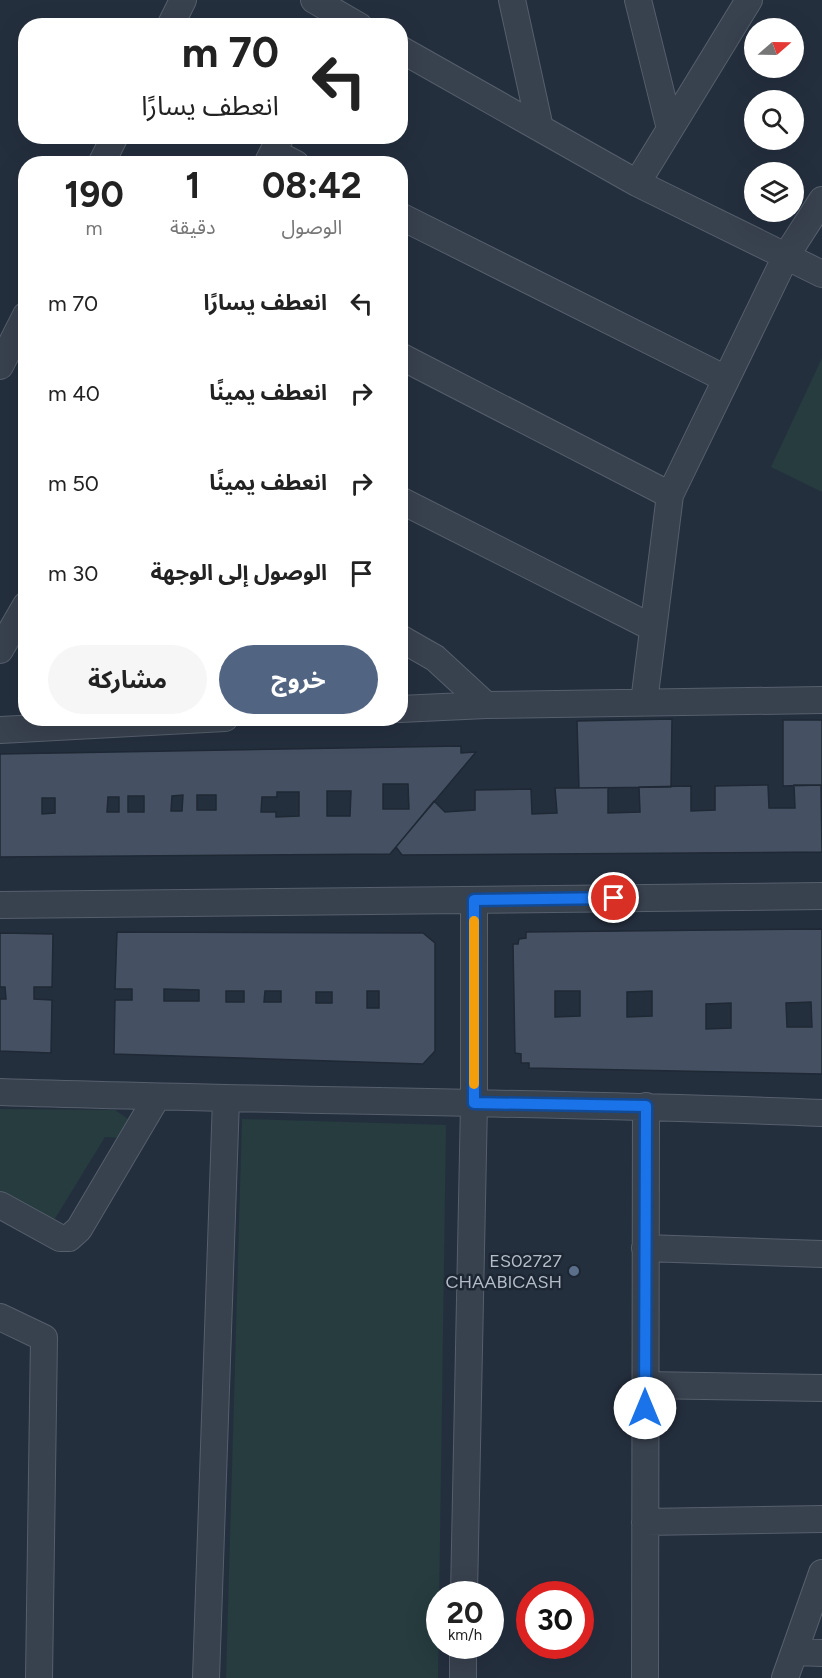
<!DOCTYPE html>
<html lang="ar">
<meta charset="utf-8">
<style>
body{margin:0;font-family:Figtree,"Noto Sans Arabic",sans-serif;background:#f6f6f6;color:#222;direction:rtl;height:100vh;display:flex;flex-direction:column;font-size:22px;white-space:nowrap}
*{box-sizing:border-box;margin:0}
p{font-size:20px;color:#767676}
.icon{flex:none;width:33px;height:33px;fill:none;stroke:currentColor;stroke-width:2;stroke-linecap:round;stroke-linejoin:round}
.map{position:relative;flex:1;overflow:hidden;direction:ltr}
.panel{position:absolute;left:18px;top:156px;width:390px;height:570px;display:flex;flex-direction:column;background:#fff;border-radius:24px;box-shadow:0 6px 24px #0002;direction:rtl}
.panel>*{flex:none}
.banner{position:absolute;left:18px;top:18px;width:390px;height:126px;border-radius:24px;box-shadow:0 6px 24px #0002;direction:rtl;background:#fff;color:#222;overflow:hidden}
.needle{width:39px;rotate:70deg}
.controls{position:absolute;left:744px;top:18px;display:grid;gap:12px}
.controls a{display:grid;place-items:center;width:60px;height:60px;border-radius:50%;background:#fff;box-shadow:0 6px 24px #0002;font-size:30px}
.speed{position:absolute;left:426px;top:1581px;display:flex;gap:12px;font-size:30px;font-weight:700;text-align:center}
.speed>*{display:grid;place-content:center;width:78px;height:78px;border-radius:50%;background:#fff;box-shadow:0 6px 24px #0002;line-height:1}
.speed small{font-size:15px;font-weight:400}
.speed .limit{border:9px solid #d22;background:#fff;color:#111}
.pin{position:absolute;display:grid;place-items:center;width:51px;height:51px;color:#fff;margin:-26px;border:3px solid #fff;border-radius:50%;box-shadow:0 2px 6px #0007}
.me{position:absolute;width:66px;margin:-33px;rotate:0deg;stroke-linejoin:round;filter:drop-shadow(0 0 4px #0008)}
.turn{display:flex;align-items:center;gap:21px;height:126px;padding:0 30px;font-size:27px}
.turn .icon{width:78px;height:78px;stroke-width:2.5}
.turn b{display:block;font-size:42px;line-height:51px}
.eta{display:flex;justify-content:space-evenly;align-items:center;height:102px;text-align:center}
.eta b{font-size:36px;font-weight:700;line-height:42px}
.button{display:flex;gap:12px;margin-top:auto;padding:12px 30px}
.button a{flex:1;height:69px;border-radius:36px;background:#516482;color:#fff;font-size:24px;font-weight:700;line-height:69px;text-align:center}
.button a+a{background:#f6f6f6;color:#222}
ul{padding:0;list-style:none}
li{display:flex;align-items:center;gap:18px;height:90px;padding:0 30px}
li div{flex:1}
li b{display:block;font-size:22px}
li em{font-style:normal}
.map>svg:first-child{display:block}
</style>
<div class="map">
<svg width="822" height="1678" viewBox="0 0 822 1678">
<rect width="100%" height="100%" fill="#242f3e"/>
<!-- green -->
<path fill="#263c3f" d="M822,358V492L771,467Z
M0,1109L115,1110L128,1119L129,1126L121,1138L105,1137L51,1225L0,1197Z
M242,1119L446,1125L438,1678H226Z"/>
<!-- building -->
<path fill="#455162" stroke="#1f2835" stroke-width="1.5" fill-rule="evenodd" d="M672,719L671,787L579,788L577,721Z
M783,720H822V826L821,785L783,786Z
M461,746V753L476,752L390,854L0,857V754ZM383,784H408L409,809H383ZM327,791H351L350,816H327ZM277,792H299V816L276,817V812H261L262,797H277ZM183,795L182,811H171L172,796ZM197,795H216V810H197ZM128,796H144V812H128ZM108,797H119V812H107ZM42,798H55V813L42,814Z
M768,785L769,808H795L794,785H821L822,852L402,855L396,847L434,801L445,812L475,810V790L531,789L532,814L557,813L555,788H608V813L640,812L639,787L691,786V811L715,810V786Z
M822,929V1074L529,1068V1063H521V1054L515,1053L513,944H518L519,939L526,938V932ZM555,991H580V1016L555,1017ZM652,991V1016L627,1017V992ZM811,1002L812,1027H787L786,1003ZM731,1003V1028L706,1029V1004Z
M117,932L423,933L435,943V1051L423,1064L114,1054L115,1000H132V989H115ZM164,989L199,990V1001H164ZM226,991H244V1002H226ZM265,991H281V1002H264ZM367,991H379V1008H367ZM316,992H332V1003H316Z
M0,933L53,934L52,987H34V999L52,1000L51,1053L0,1051V999H6L5,987H0Z"/>
<g fill="none" stroke-linecap="round" stroke-linejoin="round">
<defs>
<path id="minor" d="M314,0L359,26
M512,0L540,128
M638,0L670,129
M170,26L183,0
M400,49L637,183L822,274
M273,152L296,164
M101,164L115,136
M267,164L281,136
M637,183L749,0
M400,216L726,379
M400,356L670,495
M0,366L26,315
M400,500L653,628
M400,638L435,658L486,705
M0,650L26,605
M644,702L670,495L786,256L822,200
M400,709L486,705L822,700
M0,730L225,718
M0,905L822,896
M0,1092C274,1101 548,1102 822,1113
M0,1205L60,1238H69L79,1229L157,1097
M645,1248L822,1254
M0,1317L44,1338L39,1678
M645,1385L822,1388
M645,1522L822,1519
M464,1594L474,1103V900
M795,1652L822,1653
M206,1678L226,1099
M463,1678V1646
M645,1678L646,1106
M785,1678L822,1573"/>
</defs>
<!-- minor casing -->
<use href="#minor" stroke="#565f6c" stroke-width="28"/>
<!-- minor -->
<use href="#minor" stroke="#38414e" stroke-width="26"/>
</g>
<g fill="none" stroke-linecap="round" stroke-linejoin="round">
<defs>
<path id="route" d="M614,898L474,900V1103L646,1106L645,1408"/>
</defs>
<!-- route casing -->
<use href="#route" stroke="#114b97" stroke-width="15"/>
<!-- route -->
<use href="#route" stroke="#1a73e8" stroke-width="10"/>
<!-- slow -->
<path stroke="#f59e0b" stroke-width="10" d="M474,1084V921"/>
</g>
<!-- markers -->
<circle fill="#5c6f8a" stroke="#1d2633" stroke-width="2" cx="574" cy="1271" r="6"/>
<g text-anchor="middle" dominant-baseline="central" stroke-width="5" stroke-linejoin="round" paint-order="stroke">
<!-- poi labels -->
<g font-size="18" fill="#b4bcc9" stroke="#1d2633" text-anchor="end">
<text x="562" y="1261">ES02727<tspan x="562" dy="21">CHAABICASH</tspan></text>
</g>
</g>
</svg>
<div class="controls">
<a><svg class="needle" viewBox="-14 -14 28 28"><path d="M0-13l5 13h-10z" fill="#e53935"/><path d="M0 13l5-13h-10z" fill="#767676"/></svg></a>
<a><svg class="icon" aria-label="search" viewBox="0 0 24 24"><circle cx="10" cy="10" r="6"/><path d="M15 15l6 6"/></svg></a>
<a><svg class="icon" aria-label="layers" viewBox="0 0 24 24"><path d="M12 4l9 5-9 5-9-5zM3 14l9 5 9-5"/></svg></a>
</div>
<div class="speed"><div>20<small>km/h</small></div><div class="limit">30</div></div>
<div class="pin" style="left:614px;top:898px;background:#d93025"><svg class="icon" aria-label="arrive" viewBox="0 0 24 24"><path d="M6 21V4h12l-3 4 3 4H6"/></svg></div>
<svg class="me" style="left:645px;top:1408px" viewBox="-20 -20 40 40"><circle r="19" fill="#fff"/><path d="M0-13L10 11 0 6-10 11z" fill="#1a73e8"/></svg>
<div class="banner">
<div class="turn"><svg class="icon" aria-label="left" viewBox="0 0 24 24"><path d="M17 20v-9H6M10 6l-5 5 5 5"/></svg><div><b>70 m</b>انعطف يسارًا</div></div>
</div>
<section class="panel">
<div class="eta">
<div><b>08:42</b><p>الوصول</p></div>
<div><b>1</b><p>دقيقة</p></div>
<div><b>190</b><p>m</p></div>
</div>
<ul>
<li><svg class="icon" aria-label="left" viewBox="0 0 24 24"><path d="M17 20v-9H6M10 6l-5 5 5 5"/></svg><div><b>انعطف يسارًا</b></div><em>70 m</em></li>
<li><svg class="icon" aria-label="right" viewBox="0 0 24 24"><path d="M7 20v-9h11M14 6l5 5-5 5"/></svg><div><b>انعطف يمينًا</b></div><em>40 m</em></li>
<li><svg class="icon" aria-label="right" viewBox="0 0 24 24"><path d="M7 20v-9h11M14 6l5 5-5 5"/></svg><div><b>انعطف يمينًا</b></div><em>50 m</em></li>
<li><svg class="icon" aria-label="arrive" viewBox="0 0 24 24"><path d="M6 21V4h12l-3 4 3 4H6"/></svg><div><b>الوصول إلى الوجهة</b></div><em>30 m</em></li>
</ul>
<div class="button"><a>خروج</a><a>مشاركة</a></div>
</section>
</div>
